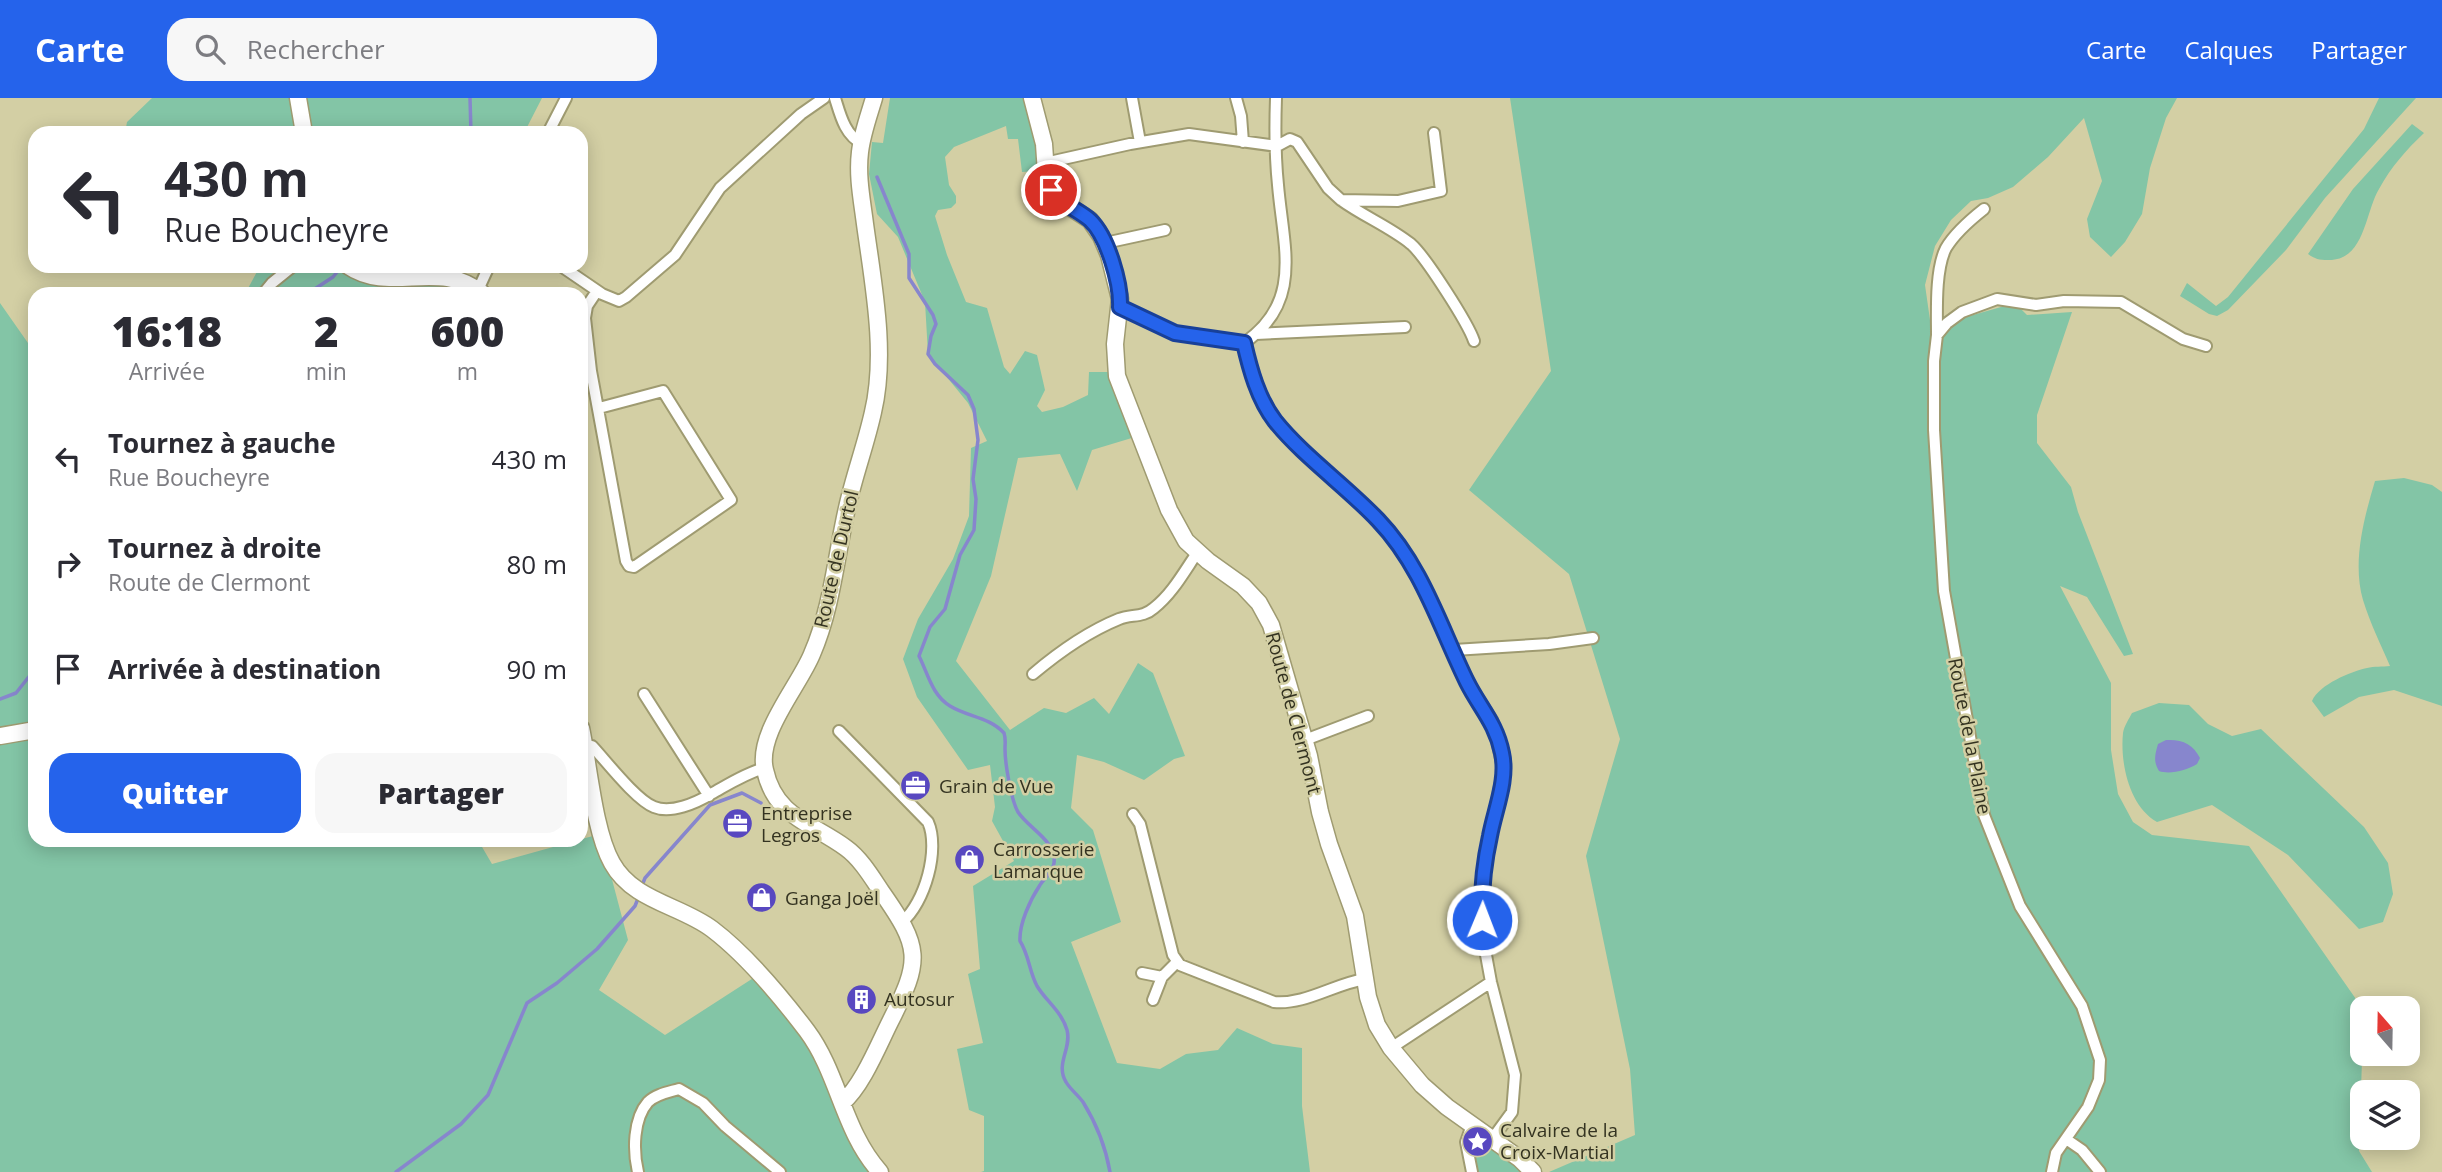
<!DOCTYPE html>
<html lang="fr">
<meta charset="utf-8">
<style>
body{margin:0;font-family:"Open Sans",sans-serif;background:#f7f7f7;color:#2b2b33;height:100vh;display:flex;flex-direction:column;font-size:26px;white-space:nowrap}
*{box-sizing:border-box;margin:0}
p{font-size:23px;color:#7c7c81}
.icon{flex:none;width:38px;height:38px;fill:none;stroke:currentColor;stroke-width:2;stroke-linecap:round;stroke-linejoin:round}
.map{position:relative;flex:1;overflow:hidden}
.details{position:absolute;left:28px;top:189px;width:560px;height:560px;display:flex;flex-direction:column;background:#fff;border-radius:21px;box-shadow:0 4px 18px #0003}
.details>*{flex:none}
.banner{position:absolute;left:28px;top:28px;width:560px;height:147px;border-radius:21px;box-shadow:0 4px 18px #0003;background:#fff;color:#2b2b33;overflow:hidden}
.needle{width:46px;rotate:340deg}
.buttons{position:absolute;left:2350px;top:898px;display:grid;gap:14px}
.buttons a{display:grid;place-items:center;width:70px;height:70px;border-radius:14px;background:#fff;box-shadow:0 4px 18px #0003;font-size:35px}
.pin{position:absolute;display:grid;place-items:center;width:60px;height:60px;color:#fff;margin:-30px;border:4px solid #fff;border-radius:50%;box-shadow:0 2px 7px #0007}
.me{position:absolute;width:77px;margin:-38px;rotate:1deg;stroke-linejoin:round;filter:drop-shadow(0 0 5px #0008)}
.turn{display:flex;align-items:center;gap:24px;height:147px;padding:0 21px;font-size:32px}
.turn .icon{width:91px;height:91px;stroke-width:2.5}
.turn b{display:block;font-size:49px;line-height:60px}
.eta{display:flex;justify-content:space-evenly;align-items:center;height:119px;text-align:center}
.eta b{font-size:42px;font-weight:800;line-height:49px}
.cta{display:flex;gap:14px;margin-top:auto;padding:14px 21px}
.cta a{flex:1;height:80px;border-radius:21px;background:#2563eb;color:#fff;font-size:28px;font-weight:800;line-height:80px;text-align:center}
.cta a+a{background:#f7f7f7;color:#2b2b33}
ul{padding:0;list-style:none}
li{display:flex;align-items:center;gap:21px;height:105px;padding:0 21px}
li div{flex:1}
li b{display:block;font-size:26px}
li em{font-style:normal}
header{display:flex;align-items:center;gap:42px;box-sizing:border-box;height:98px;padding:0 35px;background:#2563eb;color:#fff}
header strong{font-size:33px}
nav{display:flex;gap:38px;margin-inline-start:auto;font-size:24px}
.search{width:490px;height:63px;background:#f7f7f7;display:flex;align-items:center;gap:18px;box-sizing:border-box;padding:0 24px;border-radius:21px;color:#7c7c81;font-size:26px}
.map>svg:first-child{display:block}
</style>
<header>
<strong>Carte</strong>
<div class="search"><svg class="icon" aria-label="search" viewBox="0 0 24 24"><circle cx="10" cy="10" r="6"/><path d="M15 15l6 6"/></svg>Rechercher</div>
<nav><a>Carte</a><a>Calques</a><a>Partager</a></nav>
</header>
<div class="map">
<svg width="2442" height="1074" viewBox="0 0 2442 1074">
<rect width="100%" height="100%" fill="#d3cfa4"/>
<!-- green -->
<path fill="#83c5a6" d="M152,0H542L524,35H125L127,24Z
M890,0H1026L1032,22L1038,73L1022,74L1018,41H1008L1006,28L954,49L945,59L949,87L956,98V105L951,110L938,112L935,118L947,157L966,204L987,210L1004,269L1010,276L1025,253L1037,257L1045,292L1037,308L1042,314L1063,309L1088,297L1089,274H1110L1135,339L1092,352L1077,393L1060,356L1018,360L991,478L956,563L1010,632L1044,610L1066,615L1094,600L1109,616L1138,565L1153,575L1185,658L1174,661L1144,682L1104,664L1077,657L1071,710L1093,732L1121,824L1071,844L1117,965L1160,971L1186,956L1218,952L1237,930L1273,946L1302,950V1008L1310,1074H981L984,1073V1018L969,1012L957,951L983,945L968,876L980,871L973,788L1014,763L992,723L995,709L990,667L968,672L917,599L903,561L918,521L953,461L969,418L971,350L987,343L968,305L928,256L925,204L898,139L877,116L869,76L872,44L883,45Z
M1510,0H2177L2166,20L2150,70L2142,116L2125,144L2111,159L2090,139L2087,121L2102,83L2084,20L2048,59L2013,89L1988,100L1971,103L1951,122L1935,148L1925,187L1931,229L2015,205L2027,217L2072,214L2037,317V345L2071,389L2078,414L2133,556L2124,558L2087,499L2060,488L2111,585V652L2118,696L2133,724L2152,737L2249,748L2358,904L2362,962L2359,1053L2372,1074H1549L1635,1037L1630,971L1586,758L1620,641L1569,476L1469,392L1551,273Z
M2379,0H2416L2325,100L2286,152L2228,212L2217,218L2209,216L2180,198L2187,185L2216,208L2228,199L2364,31Z
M2412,26L2424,35C2406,52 2391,69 2379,91C2365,114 2365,163 2328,162C2319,162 2315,161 2308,156L2353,91Z
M260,168H465L454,196H245Z
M0,205L35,255V742H478L492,766L600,736L628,842L599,892L665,937L758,877L815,944L866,1059L869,1074H0Z
M2404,380L2432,387L2442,394V608L2394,592L2359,599L2324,619L2312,603C2320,586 2350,574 2367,570C2374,568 2383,569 2390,568C2381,547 2370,525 2363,502C2352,464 2364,420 2375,383Z
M2159,605L2189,607L2208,626L2232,638L2261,631L2364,729L2388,765L2393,796L2383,824L2359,831L2288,757L2212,707L2157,724C2129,708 2120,665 2123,635C2124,628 2129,621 2132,615Z
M1481,1039L1525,1074H1478L1473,1043Z"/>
<!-- water -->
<path fill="#8786cd" d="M2166,642C2182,641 2193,646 2200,660L2197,666C2187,672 2170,677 2159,673C2153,663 2155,657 2158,646Z"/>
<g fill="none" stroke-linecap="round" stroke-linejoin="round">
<!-- stream -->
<path stroke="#8786cd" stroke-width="3.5" d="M470,0L471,35
M877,79L909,156V180L933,217L936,226L931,238L928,256L935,266L968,297L974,311L978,342L973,381L976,401L974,432L960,457L945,511L930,529L919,558C928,576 932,597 950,608C968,619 989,619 1004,635C1006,641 1005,645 1005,651C1005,665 1011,702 1018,714C1028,730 1057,743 1054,765C1053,775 1044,780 1040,787C1030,802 1019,826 1020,843C1029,857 1029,873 1037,888C1046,903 1062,914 1067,932C1072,950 1055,966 1066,984C1070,991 1078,997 1083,1004C1096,1025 1106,1051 1110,1074
M307,196L333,179L342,168
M0,601L16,595L35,571
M643,785L645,780L710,707L742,695L761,705
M396,1074L461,1026L488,997L527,905L557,885L597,851L635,808L637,803"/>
<defs>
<path id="street" d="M835,0C840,16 845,38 862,45
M1132,0L1140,44
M1236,0L1241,18L1243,44
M548,35L566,0
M1045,65L1130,46L1189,36L1277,48L1290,41L1297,44L1328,90L1341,102L1398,103L1441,93L1434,35
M1341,102C1363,118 1390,129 1411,146C1425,158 1468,225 1474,243
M1105,145L1165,132
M561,168L602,196L619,203L626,199L675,157L720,90L801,16L824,0
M478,192L489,168
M597,193L587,208L585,220L591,273L626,463L629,468L634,469L731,402L663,293L599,310
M263,196L272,185L293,168
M1120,210L1175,235L1244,245
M1256,236L1405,229
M1937,237C1937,214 1935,171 1946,150C1955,135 1970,122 1984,111
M1244,245L1258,290L1275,324L1378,422L1406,458L1454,552L1468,585L1492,622L1495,632L1503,671L1486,765L1481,800L1482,822L1484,846L1491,884L1515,977L1512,1014L1493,1040
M1244,245C1304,204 1283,148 1278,87C1275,58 1275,28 1276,0
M1454,552L1549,546L1593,540
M1033,576C1059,554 1087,534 1119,521C1131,516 1143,520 1154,510C1172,496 1184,474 1197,455
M644,596L709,698
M839,633L928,724C940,751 925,805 902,824
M1305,642L1368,618
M585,648H592C606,663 636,702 654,709C671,716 696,705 711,696C729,686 744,676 764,670
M1133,716L1140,726L1173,857L1180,867L1274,904C1305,907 1334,886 1365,881
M1142,875L1162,879
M1153,902L1162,879L1177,864
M1391,950L1491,884
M2066,1041L2082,1052L2100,1074
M638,1074C633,1053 633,1021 648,1004C656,996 669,994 679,991L703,1005L725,1028L780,1074
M1472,1074L1466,1044L1472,1027
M2052,1074L2056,1055L2088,1009L2099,982L2100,962L2082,908L2020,808L1984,717L1944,493L1934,332V263L1937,237L1947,225L1962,214L1997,201L2036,207L2064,203L2121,204L2183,241L2206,248"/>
<path id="secondary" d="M298,0L304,35
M1032,0L1044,46L1046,75L1051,91L1062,104L1090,122L1101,138L1109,157L1120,201L1115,246L1117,278L1169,412L1186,443L1208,463L1243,488L1259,505L1271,527L1309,658L1320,714L1329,746L1355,818L1368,899L1377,927L1391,950L1422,987L1447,1009L1520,1061L1533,1074
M348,168C390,197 440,160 483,196
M581,630C589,668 594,733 612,765C633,803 680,807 712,831C745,856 782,900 807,933C839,976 843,1033 880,1074
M0,638L35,632
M842,1005C862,988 878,948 890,924C922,861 921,850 881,793C871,778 860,760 846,750C812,725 775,719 765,672C756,636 799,588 812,556C832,510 836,458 847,410C854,378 866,346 873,314C887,255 873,185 865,126C862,102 857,78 860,54C862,36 869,17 874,0"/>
</defs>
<!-- street casing -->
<use href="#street" stroke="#9f9b71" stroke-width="14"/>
<!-- secondary casing -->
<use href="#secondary" stroke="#9f9b71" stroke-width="19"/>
<!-- street -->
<use href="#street" stroke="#fff" stroke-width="10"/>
<!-- secondary -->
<use href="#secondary" stroke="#fff" stroke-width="16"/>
</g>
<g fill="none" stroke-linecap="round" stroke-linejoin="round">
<defs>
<path id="route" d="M1051,92C1061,106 1077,111 1090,122C1108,139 1121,186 1120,209L1175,235L1244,245C1250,271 1258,301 1275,323C1303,358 1347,389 1378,422C1422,468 1440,529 1467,584C1480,610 1496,625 1502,655C1508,682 1495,711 1490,738C1484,765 1481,794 1482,822"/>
</defs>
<!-- route casing -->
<use href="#route" stroke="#184099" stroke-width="18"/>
<!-- route -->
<use href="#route" stroke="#2563eb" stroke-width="12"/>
</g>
<!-- icons -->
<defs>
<symbol id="office-disc" viewBox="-11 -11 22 22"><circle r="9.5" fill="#5848c0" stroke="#d3cfa4"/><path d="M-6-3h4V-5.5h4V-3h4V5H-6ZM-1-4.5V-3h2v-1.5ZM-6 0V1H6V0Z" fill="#fff"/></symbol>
<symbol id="shop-disc" viewBox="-11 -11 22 22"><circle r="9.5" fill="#5848c0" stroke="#d3cfa4"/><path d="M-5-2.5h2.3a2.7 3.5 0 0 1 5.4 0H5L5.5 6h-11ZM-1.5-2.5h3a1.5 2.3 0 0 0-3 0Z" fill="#fff"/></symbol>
<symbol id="building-disc" viewBox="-11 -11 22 22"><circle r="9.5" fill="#5848c0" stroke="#d3cfa4"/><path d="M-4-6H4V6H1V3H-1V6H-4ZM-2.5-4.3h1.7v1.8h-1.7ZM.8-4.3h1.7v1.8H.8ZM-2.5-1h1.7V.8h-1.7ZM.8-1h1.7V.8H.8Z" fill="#fff"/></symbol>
<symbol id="sight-disc" viewBox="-11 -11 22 22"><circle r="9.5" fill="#5848c0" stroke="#d3cfa4"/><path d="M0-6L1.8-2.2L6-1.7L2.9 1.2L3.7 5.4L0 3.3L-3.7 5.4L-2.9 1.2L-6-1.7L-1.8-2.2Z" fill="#fff"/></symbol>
</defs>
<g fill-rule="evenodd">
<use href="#office-disc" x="898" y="670" width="35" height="35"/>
<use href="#office-disc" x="720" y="708" width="35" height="35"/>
<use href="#shop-disc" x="952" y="744" width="35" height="35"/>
<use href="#shop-disc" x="744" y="782" width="35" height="35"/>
<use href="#building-disc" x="844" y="884" width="35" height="35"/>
<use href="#sight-disc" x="1460" y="1026" width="35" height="35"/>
</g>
<g text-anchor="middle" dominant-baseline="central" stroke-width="5" stroke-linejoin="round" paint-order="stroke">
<!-- street labels -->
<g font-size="19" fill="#343321" stroke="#d3cfa4">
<text transform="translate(836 461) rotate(-77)">Route de Durtol</text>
<text transform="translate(1294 615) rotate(75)">Route de Clermont</text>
<text transform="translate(1970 638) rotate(79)">Route de la Plaine</text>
</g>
<!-- poi labels -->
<g font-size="19" fill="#343321" stroke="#d3cfa4" text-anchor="start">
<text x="939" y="688">Grain de Vue</text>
<text x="761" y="715">Entreprise<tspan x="761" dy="22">Legros</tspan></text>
<text x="993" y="751">Carrosserie<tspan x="993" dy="22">Lamarque</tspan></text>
<text x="785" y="800">Ganga Joël</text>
<text x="884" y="901">Autosur</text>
<text x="1500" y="1032">Calvaire de la<tspan x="1500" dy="22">Croix-Martial</tspan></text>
</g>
</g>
</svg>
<div class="buttons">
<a><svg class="needle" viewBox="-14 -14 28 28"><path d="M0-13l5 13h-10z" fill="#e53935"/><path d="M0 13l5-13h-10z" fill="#7c7c81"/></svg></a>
<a><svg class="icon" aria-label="layers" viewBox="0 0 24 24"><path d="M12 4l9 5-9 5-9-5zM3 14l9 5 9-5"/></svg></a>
</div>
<div class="pin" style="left:1051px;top:92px;background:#d93025"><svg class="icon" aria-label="arrive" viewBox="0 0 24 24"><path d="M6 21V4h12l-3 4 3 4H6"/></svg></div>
<svg class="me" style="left:1482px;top:822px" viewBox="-20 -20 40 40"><circle r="17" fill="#2563eb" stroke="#fff" stroke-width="3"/><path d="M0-11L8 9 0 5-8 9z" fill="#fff"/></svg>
<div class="banner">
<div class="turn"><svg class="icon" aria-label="left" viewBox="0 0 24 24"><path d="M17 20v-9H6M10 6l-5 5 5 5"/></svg><div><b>430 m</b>Rue Boucheyre</div></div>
</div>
<section class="details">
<div class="eta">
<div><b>16:18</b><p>Arrivée</p></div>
<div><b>2</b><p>min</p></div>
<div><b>600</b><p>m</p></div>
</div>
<ul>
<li><svg class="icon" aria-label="left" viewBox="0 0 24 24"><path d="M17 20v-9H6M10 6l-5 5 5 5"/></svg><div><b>Tournez à gauche</b><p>Rue Boucheyre</p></div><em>430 m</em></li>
<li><svg class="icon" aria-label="right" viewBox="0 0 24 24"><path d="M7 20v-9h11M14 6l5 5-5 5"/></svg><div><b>Tournez à droite</b><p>Route de Clermont</p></div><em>80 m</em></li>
<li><svg class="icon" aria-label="arrive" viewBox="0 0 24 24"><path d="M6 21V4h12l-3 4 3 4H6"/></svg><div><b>Arrivée à destination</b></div><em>90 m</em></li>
</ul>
<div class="cta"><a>Quitter</a><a>Partager</a></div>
</section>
</div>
